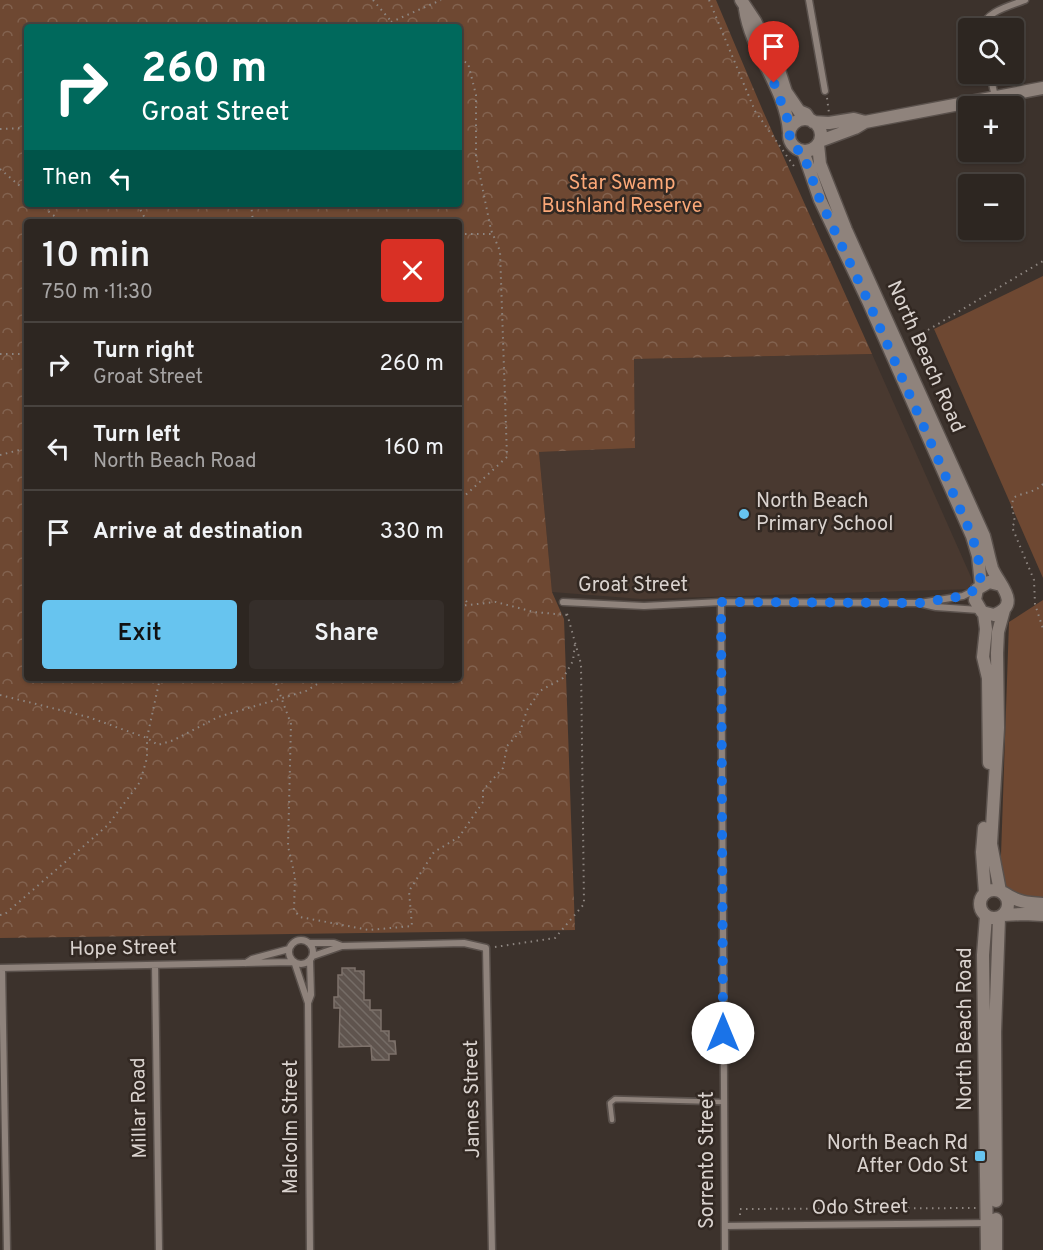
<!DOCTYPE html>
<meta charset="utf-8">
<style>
body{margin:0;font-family:Overpass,sans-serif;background:#352e2a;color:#f1f3f6;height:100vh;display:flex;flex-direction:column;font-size:22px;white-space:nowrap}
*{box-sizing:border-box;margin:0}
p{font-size:20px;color:#a7a5a5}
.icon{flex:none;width:33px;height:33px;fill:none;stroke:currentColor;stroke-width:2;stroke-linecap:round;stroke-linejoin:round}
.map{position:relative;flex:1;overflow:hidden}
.panel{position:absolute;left:24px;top:219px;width:438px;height:462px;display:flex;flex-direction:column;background:#2d2621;border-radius:6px;box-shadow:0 2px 4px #0004,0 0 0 2px #48433f}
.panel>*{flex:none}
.hud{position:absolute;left:24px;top:24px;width:438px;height:183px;border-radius:6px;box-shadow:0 2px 4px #0004,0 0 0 2px #48433f;background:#00695c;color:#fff;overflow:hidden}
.tools{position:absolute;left:958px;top:18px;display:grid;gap:12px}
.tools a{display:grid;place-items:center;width:66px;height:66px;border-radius:6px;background:#2d2621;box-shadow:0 2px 4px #0004,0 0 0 2px #48433f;font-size:30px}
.pin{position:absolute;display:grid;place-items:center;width:51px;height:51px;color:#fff;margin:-62px -26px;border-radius:50% 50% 50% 0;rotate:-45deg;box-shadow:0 0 6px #0007}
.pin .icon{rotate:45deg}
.me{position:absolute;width:66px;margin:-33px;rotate:0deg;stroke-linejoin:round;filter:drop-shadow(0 0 4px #0008)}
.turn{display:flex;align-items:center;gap:21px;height:126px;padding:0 18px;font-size:27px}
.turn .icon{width:78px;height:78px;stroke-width:2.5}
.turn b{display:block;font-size:42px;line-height:51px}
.then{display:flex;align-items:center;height:57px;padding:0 18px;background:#0003;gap:12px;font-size:22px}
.round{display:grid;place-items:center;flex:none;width:63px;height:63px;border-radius:6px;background:#352e2a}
.head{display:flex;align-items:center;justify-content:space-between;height:102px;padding:0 18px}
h1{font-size:36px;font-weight:600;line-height:45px}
.primary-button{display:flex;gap:12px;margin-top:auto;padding:12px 18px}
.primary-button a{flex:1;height:69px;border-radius:6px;background:#67c4ef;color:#111;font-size:24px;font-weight:600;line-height:69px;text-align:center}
.primary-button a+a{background:#352e2a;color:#f1f3f6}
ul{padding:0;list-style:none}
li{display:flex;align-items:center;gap:18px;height:84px;padding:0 18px;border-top:2px solid #48433f}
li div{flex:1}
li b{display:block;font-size:22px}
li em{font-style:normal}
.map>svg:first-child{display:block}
</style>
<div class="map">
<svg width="1043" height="1250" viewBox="0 0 1043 1250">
<defs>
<pattern id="forest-crowns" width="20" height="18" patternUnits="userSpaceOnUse" patternTransform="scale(1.5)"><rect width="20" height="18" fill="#6e4832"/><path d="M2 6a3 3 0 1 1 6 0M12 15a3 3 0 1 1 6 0" fill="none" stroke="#82624f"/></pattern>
<pattern id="building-back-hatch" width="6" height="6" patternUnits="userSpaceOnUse" patternTransform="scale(1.5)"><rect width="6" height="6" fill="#5f544e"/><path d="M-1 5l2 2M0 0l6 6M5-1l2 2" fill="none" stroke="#756c66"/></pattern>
</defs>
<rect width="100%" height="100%" fill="#3c322c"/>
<!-- built -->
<path fill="#493930" d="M872,354L971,577L974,589L641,599L552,592L539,452L635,448L634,359Z"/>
<!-- forest -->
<path fill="url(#forest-crowns)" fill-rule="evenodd" d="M0,0H716L763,111L872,354L634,359L635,448L539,452L552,592L564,619L575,930L0,938ZM27,27H459V204H27ZM27,222H459V678H27Z"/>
<!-- park -->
<path fill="#6e4832" d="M1043,276V578L934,329Z
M1043,589V899H1021L1000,884L1009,622L1043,600Z"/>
<!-- building -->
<path fill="url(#building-back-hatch)" stroke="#7e726b" stroke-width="1.5" d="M342,968H355V971H364V1000H370V1010H381V1031H389V1041H395L396,1054H389V1060H372L371,1046L339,1047L340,1008H334V997H338V975H342Z"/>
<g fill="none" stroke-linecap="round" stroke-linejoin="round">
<defs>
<path id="lane" d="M612,1120L610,1103L615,1099L724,1102"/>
<path id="street" d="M809,0L825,91
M982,28C986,11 1010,6 1025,0
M990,74L995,97
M563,602L644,606L721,602L920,603L963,596L977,589
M721,602L725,1250
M923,604L936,607L979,610
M289 952a12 12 0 1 1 24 0a12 12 0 1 1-24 0Z
M310,943H334L342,946L464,943L486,948L492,1250
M313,956L342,946
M246,963L252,959L289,949
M295,964L308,1003
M155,965L159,1250
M0,968L293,962
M2,968L7,1250
M725,1226L988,1223
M310,1250L308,1003L311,995L310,961"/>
<path id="secondary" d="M741,0L755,21L777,64L786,92L799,111L806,114L810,120
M745,9C751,52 786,88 789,132
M789 135a16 16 0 1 1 32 0a16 16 0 1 1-32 0Z
M813,122L829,123L854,119L865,122
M820,141L855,128L865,122L1043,88
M818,144L820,164L846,230L984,536C987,547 989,558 992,568C998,584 1023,604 994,615L982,612L975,600L977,589L989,582L1001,585
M803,151L820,200L869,303L972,536L978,556L981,585
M984,614L986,629L983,657L988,678L989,763
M984,828L982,852L985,893
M980 904a14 14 0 1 1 28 0a14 14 0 1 1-28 0Z
M1000,891L991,844L998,728L997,653L998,632L1004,610
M1004,893C1017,902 1027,903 1043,904
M1003,915L1024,914L1043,915
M986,916L983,955L987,1250
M996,1201L995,1032L999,918
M996,1219V1250"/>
</defs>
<!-- lane casing -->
<use href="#lane" stroke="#5a514c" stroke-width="8"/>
<!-- street casing -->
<use href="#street" stroke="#5a514c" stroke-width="9"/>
<!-- secondary casing -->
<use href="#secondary" stroke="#5a514c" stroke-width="15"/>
<!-- path -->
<path stroke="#8e8681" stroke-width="2" stroke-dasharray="1.5 4.5" stroke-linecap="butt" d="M373,0L396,27
M709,0L755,111L796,169
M380,27L441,0
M459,60L468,63L476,95V156L491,230L500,251L507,457L459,501
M827,98L829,113
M0,129L27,128
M0,169L27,192
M39,204L62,222
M140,204V209L147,222
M251,204L253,222
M459,234H493
M928,330L1043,261
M0,354H27
M0,455L27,448
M1043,484C1035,493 1023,492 1013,498L1012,507L1015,522L1012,527L1034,580L1035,604L1043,629
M459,591L469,605
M459,606L496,602L534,612L567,615
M274,678L291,724L288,846L295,877L294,910L300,917L369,930L412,926L409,891L434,852L459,837L483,802V790L503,768L507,746L520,732L527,710L540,691L563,678L573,661L575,643
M0,695L88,717L147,738L158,745L174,740L218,717L306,691L327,678
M0,915L5,914L108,825L140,782L147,758V738L160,678
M495,947L555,938L584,904L581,664L566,610
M740,1215V1209L977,1208"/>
<!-- lane -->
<use href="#lane" stroke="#8f837c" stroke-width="4.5"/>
<!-- street -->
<use href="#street" stroke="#8f837c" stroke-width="6"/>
<!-- secondary -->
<use href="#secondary" stroke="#8f837c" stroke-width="12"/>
</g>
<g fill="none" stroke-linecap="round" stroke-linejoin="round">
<!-- route -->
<path stroke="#1a73e8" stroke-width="10" stroke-dasharray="0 18" d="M723,1033L721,602L920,603L963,596L977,589L981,585L978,556L972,536L869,303L820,200L802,151L798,150L790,142L789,123L774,83"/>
</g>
<!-- markers -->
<g fill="#67c4ef" stroke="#322822" stroke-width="2">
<circle cx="744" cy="514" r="6"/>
<rect x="974" y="1150" width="12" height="12" rx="3"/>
</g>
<g text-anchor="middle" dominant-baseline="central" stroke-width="5" stroke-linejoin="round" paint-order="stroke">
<!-- park labels -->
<g font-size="20" fill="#fba878" stroke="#322822">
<text x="622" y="184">Star Swamp<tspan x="622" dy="23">Bushland Reserve</tspan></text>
</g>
<!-- street labels -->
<g font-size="20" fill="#dad3cf" stroke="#322822">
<text transform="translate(925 357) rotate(66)">North Beach Road</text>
<text x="633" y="586">Groat Street</text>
<text transform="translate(123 949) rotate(-1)">Hope Street</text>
<text transform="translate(966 1029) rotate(-90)">North Beach Road</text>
<text transform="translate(473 1099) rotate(-91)">James Street</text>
<text transform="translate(140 1108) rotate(-91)">Millar Road</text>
<text transform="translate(292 1127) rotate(-90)">Malcolm Street</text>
<text transform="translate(708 1160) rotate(-90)">Sorrento Street</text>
<text transform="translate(860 1208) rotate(-1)">Odo Street</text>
</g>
<!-- poi labels -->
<g font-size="20" fill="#dad3cf" stroke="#322822" text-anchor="start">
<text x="756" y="502">North Beach<tspan x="756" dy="23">Primary School</tspan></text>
<text x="968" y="1144" text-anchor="end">North Beach Rd<tspan x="968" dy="23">After Odo St</tspan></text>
</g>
</g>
</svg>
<div class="tools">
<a><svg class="icon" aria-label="search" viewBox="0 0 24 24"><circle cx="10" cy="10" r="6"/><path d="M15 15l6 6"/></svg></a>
<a>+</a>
<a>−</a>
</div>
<div class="pin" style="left:774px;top:83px;background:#d93025"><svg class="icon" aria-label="arrive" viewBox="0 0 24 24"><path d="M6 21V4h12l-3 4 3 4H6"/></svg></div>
<svg class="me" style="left:723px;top:1033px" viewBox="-20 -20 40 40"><circle r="19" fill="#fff"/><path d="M0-13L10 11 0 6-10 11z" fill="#1a73e8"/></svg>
<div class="hud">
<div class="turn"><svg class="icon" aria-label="right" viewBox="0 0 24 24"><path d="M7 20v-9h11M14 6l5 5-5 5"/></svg><div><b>260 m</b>Groat Street</div></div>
<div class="then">Then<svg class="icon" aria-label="left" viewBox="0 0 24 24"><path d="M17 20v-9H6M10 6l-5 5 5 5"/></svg></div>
</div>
<section class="panel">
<div class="head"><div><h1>10 min</h1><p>750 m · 11:30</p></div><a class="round" style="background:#d93025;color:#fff"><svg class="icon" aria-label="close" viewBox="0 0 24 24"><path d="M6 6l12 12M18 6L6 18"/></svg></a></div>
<ul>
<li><svg class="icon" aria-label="right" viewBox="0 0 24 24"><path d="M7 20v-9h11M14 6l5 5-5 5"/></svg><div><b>Turn right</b><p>Groat Street</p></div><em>260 m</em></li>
<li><svg class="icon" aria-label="left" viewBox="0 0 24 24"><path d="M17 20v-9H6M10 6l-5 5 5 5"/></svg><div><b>Turn left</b><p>North Beach Road</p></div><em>160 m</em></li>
<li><svg class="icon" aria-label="arrive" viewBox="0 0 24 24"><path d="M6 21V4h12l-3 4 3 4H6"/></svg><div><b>Arrive at destination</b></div><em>330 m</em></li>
</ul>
<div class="primary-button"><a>Exit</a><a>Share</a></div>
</section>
</div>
